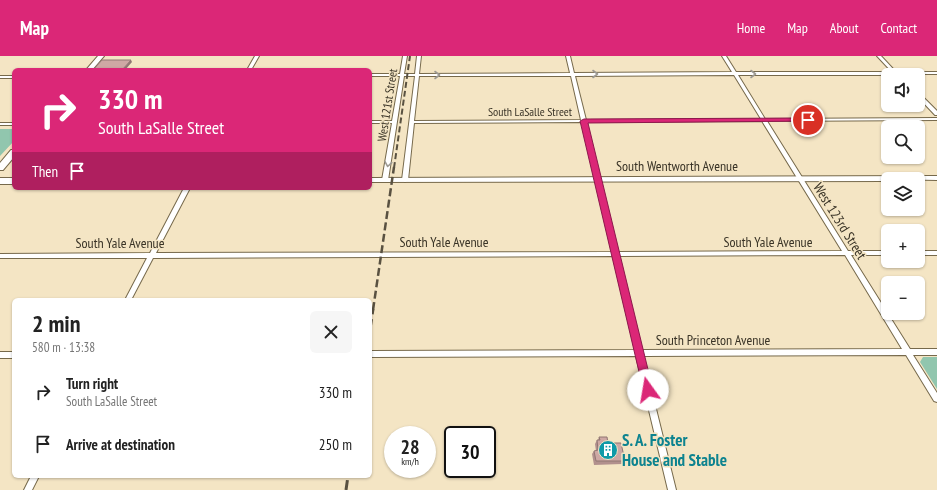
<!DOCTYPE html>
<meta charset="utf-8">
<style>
body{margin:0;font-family:"PT Sans Narrow",sans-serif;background:#f6f6f6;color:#222;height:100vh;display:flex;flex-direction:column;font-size:15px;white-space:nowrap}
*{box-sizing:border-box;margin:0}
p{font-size:13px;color:#767676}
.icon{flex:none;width:22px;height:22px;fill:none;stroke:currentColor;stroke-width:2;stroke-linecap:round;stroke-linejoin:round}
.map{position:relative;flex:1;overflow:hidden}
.details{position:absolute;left:12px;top:242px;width:360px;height:180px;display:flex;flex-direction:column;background:#fff;border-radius:6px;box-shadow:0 1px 3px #0004}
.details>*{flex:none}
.hud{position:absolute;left:12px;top:12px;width:360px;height:122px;border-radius:6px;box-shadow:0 1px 3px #0004;background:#db2777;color:#fff;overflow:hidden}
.controls{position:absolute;left:881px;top:12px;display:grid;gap:8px}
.controls a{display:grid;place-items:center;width:44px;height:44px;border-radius:6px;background:#fff;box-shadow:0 1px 3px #0004;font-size:20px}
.speed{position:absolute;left:384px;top:370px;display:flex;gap:8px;font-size:20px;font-weight:700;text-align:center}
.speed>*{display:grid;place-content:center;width:52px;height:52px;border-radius:50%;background:#fff;box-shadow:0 1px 3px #0004;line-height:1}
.speed small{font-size:10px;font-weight:400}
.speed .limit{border:2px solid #111;border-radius:6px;background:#fff;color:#111}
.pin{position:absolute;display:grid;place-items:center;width:34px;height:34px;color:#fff;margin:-17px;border:2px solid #fff;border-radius:50%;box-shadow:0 1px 4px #0007}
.me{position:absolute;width:44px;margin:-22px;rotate:347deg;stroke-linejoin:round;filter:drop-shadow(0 0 3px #0008)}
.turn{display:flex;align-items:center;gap:14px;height:84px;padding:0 20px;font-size:18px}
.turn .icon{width:52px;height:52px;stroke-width:2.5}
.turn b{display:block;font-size:28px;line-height:34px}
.then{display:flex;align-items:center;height:38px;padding:0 20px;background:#0003;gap:8px;font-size:15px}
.round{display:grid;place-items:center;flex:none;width:42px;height:42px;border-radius:6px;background:#f6f6f6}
.summary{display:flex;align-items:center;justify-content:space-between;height:68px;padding:0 20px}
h1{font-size:24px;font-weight:800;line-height:30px}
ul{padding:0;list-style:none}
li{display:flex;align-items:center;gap:12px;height:52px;padding:0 20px}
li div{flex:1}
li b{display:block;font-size:15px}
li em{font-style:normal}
header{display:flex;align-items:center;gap:24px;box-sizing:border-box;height:56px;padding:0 20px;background:#db2777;color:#fff}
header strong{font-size:19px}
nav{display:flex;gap:22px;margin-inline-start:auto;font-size:14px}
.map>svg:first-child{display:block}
</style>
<header>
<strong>Map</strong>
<nav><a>Home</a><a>Map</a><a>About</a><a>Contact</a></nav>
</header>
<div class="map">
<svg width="937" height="434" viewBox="0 0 937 434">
<rect width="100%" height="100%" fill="#f4e5c4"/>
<!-- green -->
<path fill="#91c6ae" d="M0,73H14V85L0,100Z
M923,301H937V333L920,306Z"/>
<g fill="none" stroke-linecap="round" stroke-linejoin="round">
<defs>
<path id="street" d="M255,0H259L251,14H247Z
M403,0H407L404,18H415L417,0H421L419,18L570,17L566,0H570L574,17L732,16L722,0H726L736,16H892L877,0H881L896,16H937V18H899V19H738L765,63L937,62V64L767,65L848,195H888V199H851L910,293H937V299H913L937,337V346L934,345L906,299L643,300L676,434H668L636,300L370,301V295L635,294L613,200L153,202L131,244H125L147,202H0V198L150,197L184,132H190L156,197L612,196L582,66L414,67L408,124L405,126L402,124L415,20H404L388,124L385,126L383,125L382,124L392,67H370V65H392L400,20H370V18H400ZM734,19L761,63L586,64L575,20ZM419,20H571L581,64L414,65ZM762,65L842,195L618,196L586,66ZM845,199L902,293L642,294L619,200Z
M0,20H14V22H0Z
M918,38H920L937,55V59H935L918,41Z
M0,67H14V69H0Z
M918,195H937V199H918Z
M0,296H14V302H0Z
M31,420H39L32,434H24Z"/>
<path id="secondary" d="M98,0H104L92,14H86Z
M11,94H14V101L3,114H0V107Z
M937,120V124L888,123V125L370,126V122Z
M0,122H14V128H0Z"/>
</defs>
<!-- street casing -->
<use href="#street" stroke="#76694b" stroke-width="2"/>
<!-- secondary casing -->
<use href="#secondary" stroke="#76694b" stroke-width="2"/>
<!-- street -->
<use href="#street" fill="#fff" fill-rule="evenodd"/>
<!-- secondary -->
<use href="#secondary" fill="#fff" fill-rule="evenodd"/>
<!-- rail-far2 -->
<path stroke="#595141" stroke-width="2" stroke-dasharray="6 3" stroke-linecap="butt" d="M394,112L410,0"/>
<!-- rail-far1 -->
<path stroke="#595141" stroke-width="2.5" stroke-dasharray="8 3.5" stroke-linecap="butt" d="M373,254L394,111"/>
<!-- rail -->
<path stroke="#595141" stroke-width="3" stroke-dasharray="10 5" stroke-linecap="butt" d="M370,273L373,253
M346,434L348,420"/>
</g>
<!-- wall -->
<path fill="#b1908d" d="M599,381L608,387L625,405L622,408L594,409L592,398L594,395H596L595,388L597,384H598Z"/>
<!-- shaded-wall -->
<path fill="#907673" d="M131,4L132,6L125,14H122Z"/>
<!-- building -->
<path fill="#cea8a4" stroke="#907673" d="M102,4H131L122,14H93Z
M599,381H607L608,387H621L625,405H596L594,395L598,394L597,384H600Z"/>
<!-- one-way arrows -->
<defs><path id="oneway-chevron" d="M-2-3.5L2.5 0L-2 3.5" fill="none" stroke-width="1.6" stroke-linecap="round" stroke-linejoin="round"/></defs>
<g stroke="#9c9992">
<use href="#oneway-chevron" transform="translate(595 18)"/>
<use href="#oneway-chevron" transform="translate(753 18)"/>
<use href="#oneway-chevron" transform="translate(437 19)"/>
<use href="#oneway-chevron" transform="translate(388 108) rotate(99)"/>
</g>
<!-- route -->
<path fill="#db2777" stroke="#8e194d" d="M808,62L812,64L811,65L588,67L653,334L652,337L648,338L644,337L580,65L584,63Z"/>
<!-- icons -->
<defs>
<symbol id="building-disc" viewBox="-11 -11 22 22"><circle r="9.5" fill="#0f9aa8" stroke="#f4e5c4"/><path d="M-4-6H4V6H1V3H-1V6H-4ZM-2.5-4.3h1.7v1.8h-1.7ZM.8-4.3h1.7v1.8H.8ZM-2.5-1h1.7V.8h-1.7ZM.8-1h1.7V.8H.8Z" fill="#fff"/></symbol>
</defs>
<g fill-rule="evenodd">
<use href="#building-disc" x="597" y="383" width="22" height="22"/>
</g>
<g text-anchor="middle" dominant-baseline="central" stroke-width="3" stroke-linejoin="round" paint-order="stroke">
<!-- far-street labels -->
<g font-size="12" fill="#393326" stroke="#f4e5c4">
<text transform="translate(387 49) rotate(-81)">West 121st Street</text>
<text x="530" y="55">South LaSalle Street</text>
</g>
<!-- street labels -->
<g font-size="14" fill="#393326" stroke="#f4e5c4">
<text x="677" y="110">South Wentworth Avenue</text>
<text transform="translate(840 165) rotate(58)">West 123rd Street</text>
<text x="444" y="186">South Yale Avenue</text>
<text x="768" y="186">South Yale Avenue</text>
<text x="120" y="187">South Yale Avenue</text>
<text x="713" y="284">South Princeton Avenue</text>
</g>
<!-- near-culture labels -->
<g font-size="17" font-weight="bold" fill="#0d838f" stroke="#f4e5c4" text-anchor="start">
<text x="622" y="384">S. A. Foster<tspan x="622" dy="20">House and Stable</tspan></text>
</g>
</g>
</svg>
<div class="controls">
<a><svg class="icon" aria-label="sound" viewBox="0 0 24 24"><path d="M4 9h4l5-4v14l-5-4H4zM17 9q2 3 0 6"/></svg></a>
<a><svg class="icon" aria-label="search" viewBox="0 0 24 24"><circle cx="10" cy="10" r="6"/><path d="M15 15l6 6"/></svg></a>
<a><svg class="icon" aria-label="layers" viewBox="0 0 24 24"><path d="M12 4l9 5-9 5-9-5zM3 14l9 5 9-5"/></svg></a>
<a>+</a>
<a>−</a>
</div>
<div class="speed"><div>28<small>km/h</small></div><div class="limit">30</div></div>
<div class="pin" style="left:808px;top:64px;background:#d93025"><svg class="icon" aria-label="arrive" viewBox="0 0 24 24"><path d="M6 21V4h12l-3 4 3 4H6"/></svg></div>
<svg class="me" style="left:648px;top:334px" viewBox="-20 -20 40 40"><circle r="19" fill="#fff"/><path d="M0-13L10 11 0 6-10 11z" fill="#db2777"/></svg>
<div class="hud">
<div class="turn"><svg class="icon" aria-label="right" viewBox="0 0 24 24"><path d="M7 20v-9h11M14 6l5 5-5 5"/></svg><div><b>330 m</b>South LaSalle Street</div></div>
<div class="then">Then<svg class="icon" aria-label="arrive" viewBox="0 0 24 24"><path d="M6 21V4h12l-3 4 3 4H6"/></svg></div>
</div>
<section class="details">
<div class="summary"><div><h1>2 min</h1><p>580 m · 13:38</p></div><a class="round"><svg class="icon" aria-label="close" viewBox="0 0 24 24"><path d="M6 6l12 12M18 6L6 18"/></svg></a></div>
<ul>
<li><svg class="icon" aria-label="right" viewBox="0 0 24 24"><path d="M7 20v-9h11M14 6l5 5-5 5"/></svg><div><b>Turn right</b><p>South LaSalle Street</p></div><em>330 m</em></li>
<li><svg class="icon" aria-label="arrive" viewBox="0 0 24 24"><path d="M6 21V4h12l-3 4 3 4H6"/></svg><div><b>Arrive at destination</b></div><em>250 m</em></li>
</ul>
</section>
</div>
